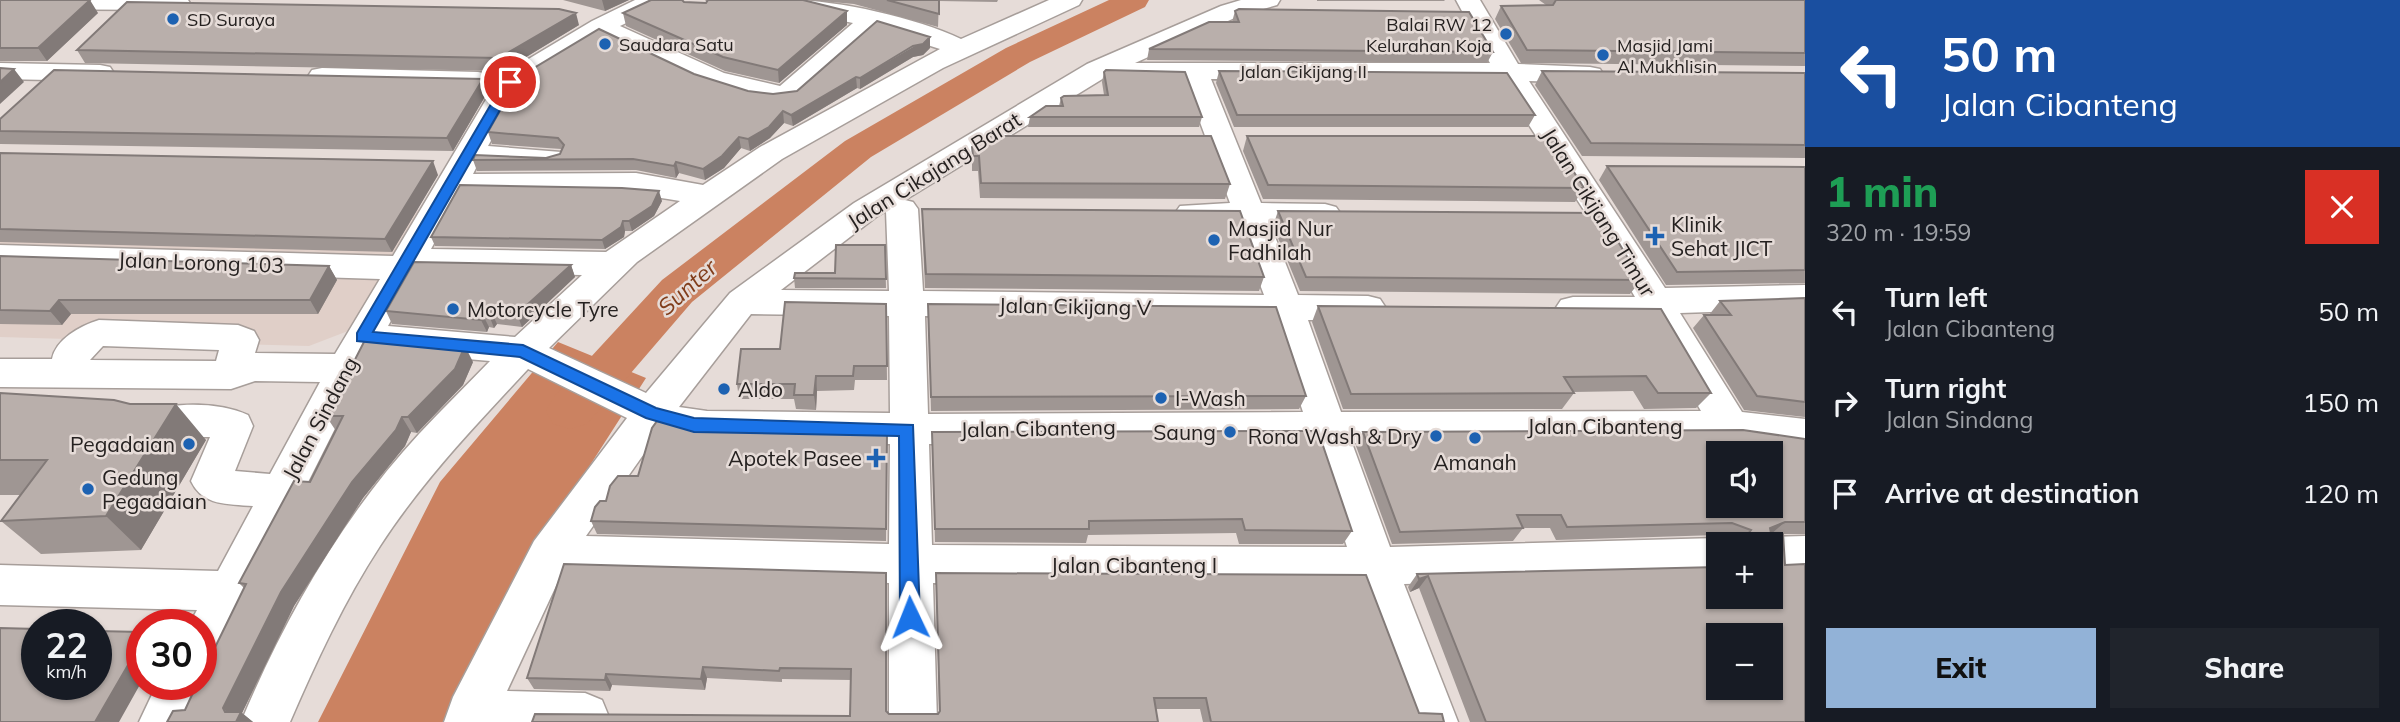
<!DOCTYPE html>
<meta charset="utf-8">
<style>
body{margin:0;font-family:Mulish,sans-serif;background:#20242c;color:#f1f3f6;height:100vh;display:flex;flex-direction:column;font-size:26px;white-space:nowrap}
*{box-sizing:border-box;margin:0}
p{font-size:23px;color:#9ea1a6}
.icon{flex:none;width:38px;height:38px;fill:none;stroke:currentColor;stroke-width:2;stroke-linecap:round;stroke-linejoin:round}
.map{position:relative;flex:1;overflow:hidden}
.details{display:flex;flex-direction:column;background:#171b24;width:595px}
.details>*{flex:none}
.banner{background:#1a4fa0;color:#fff;overflow:hidden}
.tools{position:absolute;left:1706px;top:441px;display:grid;gap:14px}
.tools a{display:grid;place-items:center;width:77px;height:77px;border-radius:0px;background:#171b24;box-shadow:0 2px 5px #0004;font-size:35px}
.speed{position:absolute;left:21px;top:609px;display:flex;gap:14px;font-size:35px;font-weight:700;text-align:center}
.speed>*{display:grid;place-content:center;width:91px;height:91px;border-radius:50%;background:#171b24;box-shadow:0 2px 5px #0004;line-height:1}
.speed small{font-size:18px;font-weight:400}
.speed .limit{border:10px solid #d22;background:#fff;color:#111}
.pin{position:absolute;display:grid;place-items:center;width:60px;height:60px;color:#fff;margin:-30px;border:4px solid #fff;border-radius:50%;box-shadow:0 2px 7px #0007}
.me{position:absolute;width:77px;margin:-38px;rotate:358deg;stroke-linejoin:round;filter:drop-shadow(0 0 5px #0008)}
.turn{display:flex;align-items:center;gap:24px;height:147px;padding:0 21px;font-size:32px}
.turn .icon{width:91px;height:91px;stroke-width:2.5}
.turn b{display:block;font-size:49px;line-height:60px}
.round{display:grid;place-items:center;flex:none;width:74px;height:74px;border-radius:0px;background:#20242c}
.headline{display:flex;align-items:center;justify-content:space-between;height:119px;padding:0 21px}
h1{font-size:42px;font-weight:800;line-height:52px;color:#1e9e55}
.action{display:flex;gap:14px;margin-top:auto;padding:14px 21px}
.action a{flex:1;height:80px;border-radius:0px;background:#92b2d7;color:#111;font-size:28px;font-weight:800;line-height:80px;text-align:center}
.action a+a{background:#20242c;color:#f1f3f6}
ul{padding:0;list-style:none}
li{display:flex;align-items:center;gap:21px;height:91px;padding:0 21px}
li div{flex:1}
li b{display:block;font-size:26px}
li em{font-style:normal}
main{display:flex;flex:1;min-height:0}
.map>svg:first-child{display:block}
</style>
<main>
<div class="map">
<svg width="1805" height="722" viewBox="0 0 1805 722">
<rect width="100%" height="100%" fill="#e6dcd8"/>
<!-- built -->
<path fill="#e0cfc8" d="M0,199L427,210L361,326L309,346L0,337Z"/>
<!-- water -->
<path fill="#cb8261" d="M558,342L646,378L503,601L455,722H318L440,482Z"/>
<g fill="none" stroke-linecap="round" stroke-linejoin="round">
<!-- river -->
<path fill="#cb8261" fill-rule="evenodd" d="M1109,0H1149L1145,7L1030,62L871,157L692,302L587,424L570,429L553,424L546,411L553,398L662,280L845,141L1006,48Z"/>
<defs>
<path id="minor" d="M0,0H188L190,3L187,8L178,10L0,9Z
M635,0H667L664,5L620,26L724,73L780,86L853,23C835,19 800,16 790,0C838,0 917,18 961,39L1049,0H1082L1079,5L943,68L782,159L637,262L549,348L646,393L730,293L854,203L1087,64L1221,6L1241,0H1280L1277,5L1239,16L1135,63H1490L1456,0H1480L1518,64L1590,67L1600,69L1604,75L1600,81L1590,83L1529,81L1665,288L1805,285V309L1680,313L1742,412L1805,419V451L1730,441L1352,443L1390,547L1718,538L1734,544H1718V576L1404,584L1458,722H1410L1360,585L933,583L937,722H889V583L562,573L507,691L585,693L602,700L609,717L607,722H444L453,697L534,541L627,418L528,369C476,425 422,481 380,546C344,601 316,662 290,722H241C284,619 343,516 419,434C442,409 467,385 490,361L374,351L217,663L201,669V625H189L197,610L0,605V565L218,571L253,506C227,504 203,506 191,481L210,437H161L147,433L142,422L147,411C176,402 221,402 248,415L253,426L235,471L270,474L320,382L255,381L231,389L0,387V359H52C56,339 80,326 99,320L238,325L254,331L259,340L255,353L335,354L380,279L0,267V245L393,256L500,76L592,21ZM877,29L940,49L760,147L703,185L636,173L473,174L478,164L550,167L561,164L565,158L561,152L488,146L521,87L602,37C648,61 745,114 796,101ZM1104,78L1184,79L1230,203L1180,206L1175,213L1180,220L1237,224L1264,295L923,291L918,209L913,202L905,200ZM1211,79L1500,80L1587,215L1635,297H1573L1561,300L1555,309L1561,318L1573,321L1650,322L1701,411L1341,412L1308,320H1368L1380,317L1386,308L1380,299L1368,296L1298,295L1270,224H1325L1336,221L1341,214L1336,207L1325,204L1261,203ZM462,192C538,199 604,187 680,201L606,252L431,249ZM886,211L889,291L781,290L876,217ZM418,272L582,275L515,337L388,326ZM751,314L889,316L890,413L707,411L679,407ZM925,316L1272,319L1303,412L928,414ZM103,346L219,350L216,361L90,360ZM660,431L707,441L890,444L889,544L586,536ZM1313,443L1347,547L932,545L929,444Z
M0,63L100,65L110,67L114,73L110,79L100,81L0,79Z
M322,68L478,72L488,74L492,80L488,86L478,88L312,82L308,76L312,70Z
M1805,536V574L1771,575V544L1756,543L1771,537Z
M201,671L207,684L189,722H139L157,684H201Z"/>
</defs>
<!-- minor casing -->
<use href="#minor" stroke="#a79e9a" stroke-width="3"/>
<!-- minor -->
<use href="#minor" fill="#fff" fill-rule="evenodd"/>
</g>
<!-- wall -->
<path fill="#9f9693" d="M0,0L98,13L47,61H0Z
M494,0H629L605,11L563,0Z
M705,0H803L847,11V25L779,83L725,71L626,26L623,13L684,2L706,3V1Z
M809,0H998L997,2L939,1L938,27L854,4Z
M1317,0H1445L1444,1H1317Z
M1539,0H1805V66L1521,63L1495,19L1501,6L1546,5Z
M1235,11L1493,52L1487,63L1147,60L1149,49L1232,22Z
M579,25L503,71L85,63L77,50Z
M930,48L923,55L913,57L860,89L857,88L793,126L784,123L770,138L750,151L741,148L724,168L705,180L679,173L676,178L636,170L477,171L473,160L546,158L560,154L561,149L492,144L488,132L748,91L773,94L797,91Z
M1219,71L1535,115L1528,127H1234L1216,83Z
M1542,71L1805,73V158L1582,156L1535,85Z
M1104,72L1202,117L1199,127H1028L1030,117L1059,106L1061,98L1104,95L1102,82Z
M487,93L453,151L0,144V119Z
M1247,136L1584,188L1575,202L1263,199L1243,151Z
M972,147L1230,184L1225,199L980,198L978,171H972Z
M0,153L438,175L392,252L0,242Z
M1607,166L1805,167V283L1666,285L1599,180Z
M662,201L654,216L632,231H625L624,237L605,249L435,246L431,237Z
M922,209L1264,277L1259,291L925,288L922,224Z
M1278,211L1641,280L1630,294L1300,291L1273,226Z
M885,245L886,288H795L794,278L835,273Z
M0,256L329,266L337,280L318,314H71L62,325L0,324Z
M571,265L575,277L522,327L497,324L494,328L489,327L487,332L392,324L386,311Z
M1805,298V417L1744,410L1693,328L1704,315H1709L1720,301Z
M886,304L887,380H855L854,390L817,391L816,410L796,409L794,399H739L737,384L780,349Z
M928,304L1306,396L1299,409L931,411Z
M1318,306L1661,309L1711,393L1696,408L1644,409L1633,391L1573,392L1574,393L1562,409H1343L1312,322Z
M473,362L463,385L417,433L411,432L405,446L363,498L294,606L242,713L253,722H167L185,710L244,588L239,583L310,482L336,431L326,416Z
M0,393L206,440L141,550L41,554L1,521L21,495H0Z
M704,430L887,433L886,541L597,534L591,521L606,501L638,476Z
M932,432L1352,531L1343,544H1239L1236,533L1088,535L1086,543L935,542Z
M1363,432L1805,439V534H1783L1785,565L1805,722H1470L1419,588L1410,592L1408,587L1417,574L1771,597V544H1735L1736,543L1718,535L1556,540L1550,528H1523L1513,541L1392,544L1356,446Z
M886,573V711L889,714H938L939,712L936,573L1419,713L1444,722H1203L1200,709H1156L850,716L851,680L782,679V682L707,678L705,690L612,685L610,691L534,689L527,678Z"/>
<!-- shaded-wall -->
<path fill="#827a78" d="M90,0L98,13L47,61L38,48Z
M602,0H629L605,11Z
M847,11V25L779,83L778,70Z
M576,13L579,25L503,71L499,58Z
M930,37V48L923,55L913,57L860,89V78Z
M14,69L24,82L0,104V82Z
M856,77L857,88L793,126L791,115Z
M483,79L487,93L453,151L447,138Z
M783,111L784,123L770,138L750,151L748,139Z
M739,137L741,148L724,168L705,180L703,169Z
M433,161L438,175L392,252L385,239Z
M676,162L679,173L676,178L674,166Z
M659,191L662,201L654,216L632,231L629,221Z
M623,221L625,231L624,237L605,249L602,240Z
M571,265L575,277L522,327L517,314Z
M329,266L337,280L318,314L310,300Z
M59,300L71,314L62,325L50,311Z
M491,311L497,324L494,328L489,315Z
M483,315L489,327L487,332L481,320Z
M465,346L473,362L463,385L417,433L408,417Z
M816,376L817,391L816,410L814,395Z
M176,404L206,440L141,550L106,516Z
M402,417L411,432L405,446L363,498L294,606L242,713L253,722H236L223,708L281,592L352,482Z
M1785,522L1770,535V528Z
M1428,576L1419,588L1410,592L1419,579Z
M142,641V681L119,722H95Z
M703,667L707,678L705,690L701,679Z
M606,674L612,685L610,691L605,680Z"/>
<!-- building -->
<path fill="#b9afab" stroke="#827a78" stroke-width="2" fill-rule="evenodd" d="M0,0H90L38,48H0Z
M651,0H682L684,2L706,3L708,0H803L847,11L778,70L723,57L623,13Z
M887,0H939V14Z
M1556,0H1805V53L1527,50L1501,6L1553,5Z
M127,2L559,9L576,13L499,58L77,50Z
M1239,9L1469,12L1493,52L1149,49L1209,22H1239L1235,11Z
M877,21L930,37L923,44L913,46L860,78L856,77L791,115L783,111L769,127L748,139L739,137L722,156L703,169L676,162L674,166L633,159L473,160L475,155L546,158L560,154L564,145L558,138L488,132L519,77L599,29L694,74L748,91L773,94L797,91Z
M0,68L14,69L0,82Z
M54,70L483,79L447,138L0,131V119Z
M1106,70L1185,72L1202,117H1030L1046,106H1063L1061,98L1064,96L1108,95L1104,72Z
M1219,71L1507,73L1535,115H1237Z
M1542,71L1805,73V145L1591,143Z
M991,136H1211L1230,184L981,183L979,156H973L972,147Z
M1247,136H1551L1584,188L1268,185Z
M0,153L433,161L385,239L0,229Z
M1607,166L1805,167V270L1677,272Z
M460,185L622,188L659,191L652,206L629,221H623L621,227L602,240L431,237Z
M922,209L1240,211L1264,277L926,274Z
M1278,211L1601,213L1641,280L1306,277Z
M836,245H885L886,279L794,278L795,273H835Z
M0,256L329,266L310,300H59L50,311L0,310Z
M414,262L571,265L517,314L491,311L489,315H483L481,320L386,311Z
M1805,298V402L1757,396L1704,315H1731L1720,301Z
M785,302L886,304L887,366H854L853,376H816L814,395H794L795,384H737L741,349H780Z
M928,304L1276,307L1306,396L931,397Z
M1318,306L1661,309L1711,393H1658L1646,376L1564,377L1574,393L1351,394Z
M366,338L465,346L455,369L408,417H402L396,430L352,482L281,592L223,708L225,712H241L236,722H167L173,711L185,710L197,684H201V676L246,584L239,583L294,481L310,482L343,416H326Z
M0,393L114,400L130,404H176L106,516L1,521L47,460H0Z
M657,421L704,430L887,433L886,529L591,521L595,507L600,501H606L610,486L618,476H638L652,428Z
M1743,430L1805,439V522H1785L1770,528L1771,533L1783,534L1785,565L1805,564V722H1486L1428,576L1419,579L1417,574L1718,567V597H1771V544H1755L1748,534L1751,530L1732,523L1567,527L1561,515H1517L1523,528L1400,532L1363,432ZM1718,453H1771V506H1718ZM1718,635H1771V688H1718Z
M1318,431L1352,531L1245,530L1242,519L1089,521V529H935L932,432Z
M564,564L886,573V711L889,714H938L940,711L936,573L1366,575L1419,713L1442,714L1444,722H1211L1206,698H1154L1158,722H532L535,714L850,716L851,669L780,668L779,671L703,667L701,679L606,674L605,680L527,678Z
M0,628L37,629V684H96V631L142,632V641L95,722H0Z"/>
<!-- route -->
<path fill="#1a73e8" stroke="#114b97" stroke-width="2" d="M510,78L516,82L373,332L523,345L656,408L694,418L913,425L920,617L917,623L910,625L903,623L900,617L899,436L694,432L646,418L520,357L357,341V333L504,82Z"/>
<!-- markers -->
<g fill="#1d62b2" stroke="#e6dcd8" stroke-width="2.5">
<circle cx="173" cy="19" r="7"/>
<circle cx="1506" cy="34" r="7"/>
<circle cx="605" cy="44" r="7"/>
<circle cx="1603" cy="55" r="7"/>
<path d="M1651.5 225.5h7v7h7v7h-7v7h-7v-7h-7v-7h7z"/>
<circle cx="1214" cy="240" r="7"/>
<circle cx="453" cy="309" r="7"/>
<circle cx="724" cy="389" r="7"/>
<circle cx="1161" cy="398" r="7"/>
<circle cx="1230" cy="432" r="7"/>
<circle cx="1436" cy="436" r="7"/>
<circle cx="1475" cy="438" r="7"/>
<circle cx="189" cy="444" r="7"/>
<path d="M872.5 447.5h7v7h7v7h-7v7h-7v-7h-7v-7h7z"/>
<circle cx="88" cy="489" r="7"/>
</g>
<g text-anchor="middle" dominant-baseline="central" stroke-width="5" stroke-linejoin="round" paint-order="stroke">
<!-- far-poi labels -->
<g font-size="18" fill="#252120" stroke="#e6dcd8" text-anchor="start">
<text x="187" y="19">SD Suraya</text>
<text x="1492" y="24" text-anchor="end">Balai RW 12<tspan x="1492" dy="21">Kelurahan Koja</tspan></text>
<text x="619" y="44">Saudara Satu</text>
<text x="1617" y="45">Masjid Jami<tspan x="1617" dy="21">Al Mukhlisin</tspan></text>
</g>
<!-- far-street labels -->
<g font-size="18" fill="#252120" stroke="#e6dcd8">
<text x="1303" y="71">Jalan Cikijang II</text>
</g>
<!-- street labels -->
<g font-size="21" fill="#252120" stroke="#e6dcd8">
<text transform="translate(934 170) rotate(-32)">Jalan Cikajang Barat</text>
<text transform="translate(1599 212) rotate(58)">Jalan Cikijang Timur</text>
<text transform="translate(201 262) rotate(2)">Jalan Lorong 103</text>
<text transform="translate(1075 306) rotate(1)">Jalan Cikijang V</text>
<text transform="translate(320 418) rotate(-62)">Jalan Sindang</text>
<text x="1605" y="426">Jalan Cibanteng</text>
<text transform="translate(1038 428) rotate(-1)">Jalan Cibanteng</text>
<text x="1134" y="565">Jalan Cibanteng I</text>
</g>
<!-- poi labels -->
<g font-size="21" fill="#252120" stroke="#e6dcd8" text-anchor="start">
<text x="1671" y="224">Klinik<tspan x="1671" dy="24">Sehat JICT</tspan></text>
<text x="1228" y="228">Masjid Nur<tspan x="1228" dy="24">Fadhilah</tspan></text>
<text x="467" y="309">Motorcycle Tyre</text>
<text x="738" y="389">Aldo</text>
<text x="1175" y="398">I-Wash</text>
<text x="1216" y="432" text-anchor="end">Saung</text>
<text x="1422" y="436" text-anchor="end">Rona Wash &amp; Dry</text>
<text x="175" y="444" text-anchor="end">Pegadaian</text>
<text x="862" y="458" text-anchor="end">Apotek Pasee</text>
<text x="1475" y="462" text-anchor="middle">Amanah</text>
<text x="102" y="477">Gedung<tspan x="102" dy="24">Pegadaian</tspan></text>
</g>
<!-- water labels -->
<g font-size="23" font-style="italic" fill="#813d1b" stroke="#e6dcd8">
<text transform="translate(687 287) rotate(-42)">Sunter</text>
</g>
</g>
</svg>
<div class="tools">
<a><svg class="icon" aria-label="sound" viewBox="0 0 24 24"><path d="M4 9h4l5-4v14l-5-4H4zM17 9q2 3 0 6"/></svg></a>
<a>+</a>
<a>−</a>
</div>
<div class="speed"><div>22<small>km/h</small></div><div class="limit">30</div></div>
<div class="pin" style="left:510px;top:82px;background:#d93025"><svg class="icon" aria-label="arrive" viewBox="0 0 24 24"><path d="M6 21V4h12l-3 4 3 4H6"/></svg></div>
<svg class="me" style="left:910px;top:617px" viewBox="-20 -20 40 40"><path d="M0-17L14 15 0 8-14 15z" fill="#1a73e8" stroke="#fff" stroke-width="4"/></svg>
</div>
<section class="details">
<div class="banner">
<div class="turn"><svg class="icon" aria-label="left" viewBox="0 0 24 24"><path d="M17 20v-9H6M10 6l-5 5 5 5"/></svg><div><b>50 m</b>Jalan Cibanteng</div></div>
</div>
<div class="headline"><div><h1>1 min</h1><p>320 m · 19:59</p></div><a class="round" style="background:#d93025;color:#fff"><svg class="icon" aria-label="close" viewBox="0 0 24 24"><path d="M6 6l12 12M18 6L6 18"/></svg></a></div>
<ul>
<li><svg class="icon" aria-label="left" viewBox="0 0 24 24"><path d="M17 20v-9H6M10 6l-5 5 5 5"/></svg><div><b>Turn left</b><p>Jalan Cibanteng</p></div><em>50 m</em></li>
<li><svg class="icon" aria-label="right" viewBox="0 0 24 24"><path d="M7 20v-9h11M14 6l5 5-5 5"/></svg><div><b>Turn right</b><p>Jalan Sindang</p></div><em>150 m</em></li>
<li><svg class="icon" aria-label="arrive" viewBox="0 0 24 24"><path d="M6 21V4h12l-3 4 3 4H6"/></svg><div><b>Arrive at destination</b></div><em>120 m</em></li>
</ul>
<div class="action"><a>Exit</a><a>Share</a></div>
</section>
</main>
